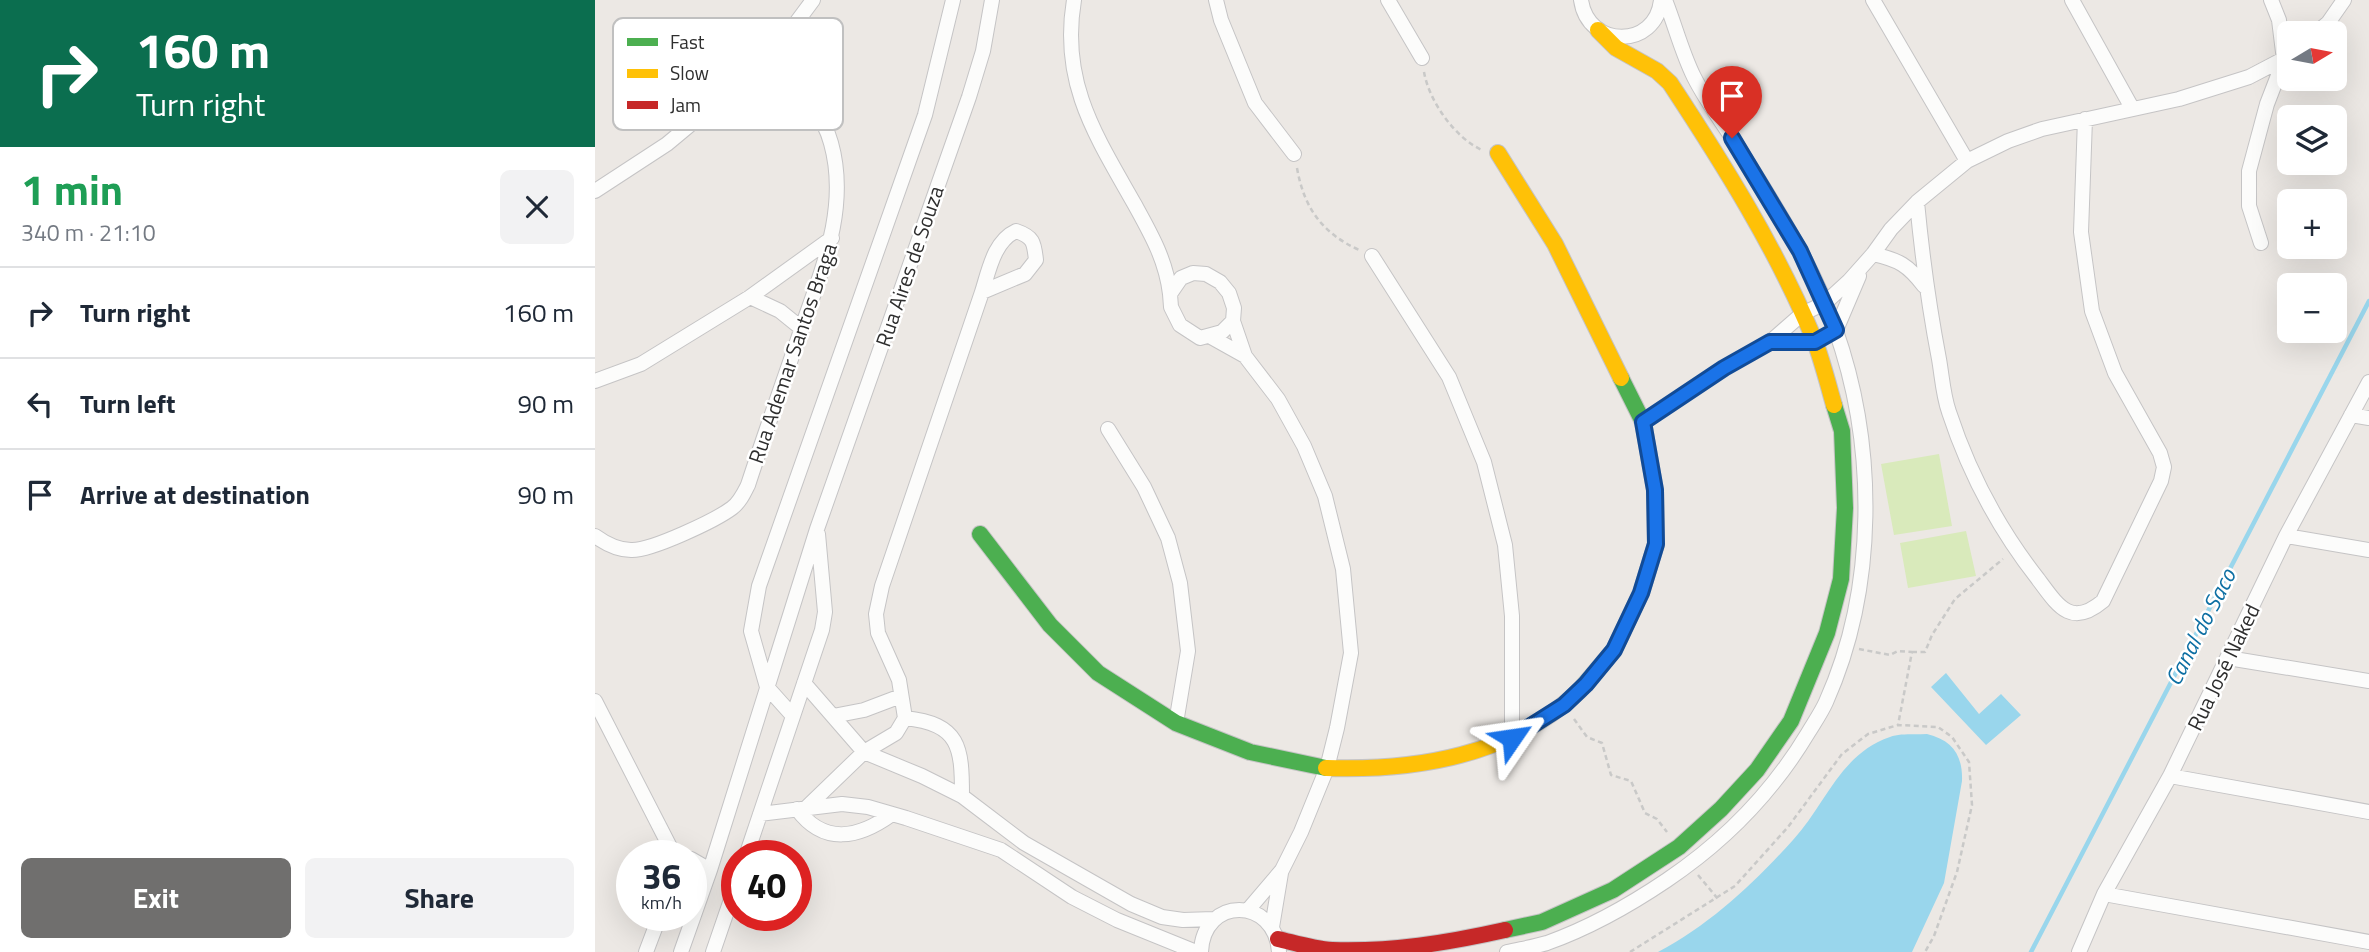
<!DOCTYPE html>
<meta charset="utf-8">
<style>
body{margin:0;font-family:"Titillium Web",sans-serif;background:#f2f2f3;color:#1f2937;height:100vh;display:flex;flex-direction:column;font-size:26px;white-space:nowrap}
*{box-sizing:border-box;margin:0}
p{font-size:23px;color:#747a83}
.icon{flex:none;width:38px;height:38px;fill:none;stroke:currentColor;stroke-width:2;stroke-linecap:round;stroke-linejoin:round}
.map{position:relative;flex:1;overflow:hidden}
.sheet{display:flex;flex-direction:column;background:#fff;width:595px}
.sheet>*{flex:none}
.banner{background:#0b6e4f;color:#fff;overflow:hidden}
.needle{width:46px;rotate:80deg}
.buttons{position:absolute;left:1682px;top:21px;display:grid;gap:14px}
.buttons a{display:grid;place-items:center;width:70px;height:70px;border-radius:10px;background:#fff;box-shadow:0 7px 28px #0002;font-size:35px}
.speed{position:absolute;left:21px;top:840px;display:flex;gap:14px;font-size:35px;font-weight:700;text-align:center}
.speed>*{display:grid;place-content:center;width:91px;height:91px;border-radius:50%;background:#fff;box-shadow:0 7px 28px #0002;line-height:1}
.speed small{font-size:18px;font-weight:400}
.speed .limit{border:10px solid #d22;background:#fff;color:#111}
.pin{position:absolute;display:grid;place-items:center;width:60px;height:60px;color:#fff;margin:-72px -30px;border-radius:50% 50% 50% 0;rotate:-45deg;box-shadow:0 0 7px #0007}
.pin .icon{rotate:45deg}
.me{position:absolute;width:77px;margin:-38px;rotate:58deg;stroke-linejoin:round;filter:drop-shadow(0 0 5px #0008)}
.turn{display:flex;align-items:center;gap:24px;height:147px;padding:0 21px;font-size:32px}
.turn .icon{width:91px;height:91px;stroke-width:2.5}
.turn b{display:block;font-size:49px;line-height:60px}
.round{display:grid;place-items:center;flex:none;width:74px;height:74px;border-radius:10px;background:#f2f2f3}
.headline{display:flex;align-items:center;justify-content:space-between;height:119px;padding:0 21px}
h1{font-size:42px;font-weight:700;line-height:52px;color:#1e9e55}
.cta{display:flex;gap:14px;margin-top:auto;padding:14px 21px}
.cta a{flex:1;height:80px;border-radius:10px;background:#706f6e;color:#fff;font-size:28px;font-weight:700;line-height:80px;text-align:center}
.cta a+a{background:#f2f2f3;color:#1f2937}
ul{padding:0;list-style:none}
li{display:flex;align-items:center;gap:21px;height:91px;padding:0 21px;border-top:2px solid #e0e1e3}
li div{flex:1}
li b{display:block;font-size:26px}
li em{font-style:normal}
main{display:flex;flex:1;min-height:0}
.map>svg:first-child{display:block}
</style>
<main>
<section class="sheet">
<div class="banner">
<div class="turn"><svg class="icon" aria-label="right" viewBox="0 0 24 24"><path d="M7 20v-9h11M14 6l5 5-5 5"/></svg><div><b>160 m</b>Turn right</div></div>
</div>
<div class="headline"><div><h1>1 min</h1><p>340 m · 21:10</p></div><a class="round"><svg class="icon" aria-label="close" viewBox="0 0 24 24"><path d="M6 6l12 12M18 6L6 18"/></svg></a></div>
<ul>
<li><svg class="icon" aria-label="right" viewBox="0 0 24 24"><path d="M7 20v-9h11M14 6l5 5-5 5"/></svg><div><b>Turn right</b></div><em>160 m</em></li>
<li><svg class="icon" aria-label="left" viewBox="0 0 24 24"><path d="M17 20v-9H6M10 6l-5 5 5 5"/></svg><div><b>Turn left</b></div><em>90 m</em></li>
<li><svg class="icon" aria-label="arrive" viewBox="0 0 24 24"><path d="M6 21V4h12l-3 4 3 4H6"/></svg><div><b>Arrive at destination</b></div><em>90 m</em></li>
</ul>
<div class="cta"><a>Exit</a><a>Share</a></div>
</section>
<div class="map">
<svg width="1774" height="952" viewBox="0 0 1774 952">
<rect width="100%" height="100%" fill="#ece8e4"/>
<!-- pitch -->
<path fill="#d9eabb" d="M1344,454L1357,526L1299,535L1286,464Z
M1371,531L1381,576L1313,588L1305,543Z"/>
<!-- water -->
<path fill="#99d6ec" d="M1351,673L1384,714L1406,694L1426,715L1391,745L1336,687Z
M1332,734C1357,740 1368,755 1367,781L1349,883L1317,952H1063C1116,924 1158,884 1198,840C1231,804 1245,754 1295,737C1305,733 1320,735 1332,734Z"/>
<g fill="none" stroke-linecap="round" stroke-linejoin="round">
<!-- stream -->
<path stroke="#99d6ec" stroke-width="4.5" d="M1436,952L1774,301"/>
<defs>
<path id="street" d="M479,0C465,83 501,136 540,205C556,234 571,260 575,294
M621,0L626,20L660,103L699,154
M793,0L827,58
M986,0C993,49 1061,49 1066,0
M1278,0L1372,161
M1477,0L1537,108
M1721,33L1733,23L1749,0
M0,191L72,144L175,58L218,0
M1322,202C1327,255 1334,307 1344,359C1347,376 1348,395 1354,412C1374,473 1403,528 1443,579C1463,606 1476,628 1508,601L1566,481L1569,467L1565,453L1520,373L1497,311L1486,232L1490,119
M1666,243L1654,206V171L1672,104L1689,60L1684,20L1676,0
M1278,254C1304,260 1313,265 1329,286
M777,256L854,377L889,462L910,545L917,616V738
M155,297L185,311L206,328
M638,321L627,332L605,338L585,325L576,307L575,294L586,278L598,273L611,274L625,282L634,293L639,308L638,321L650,356L683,399L709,446L730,496L748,569L756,653L742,728L732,768L706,832L687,870L653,910
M616,337L650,356
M1175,342H1220L1241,330L1264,276
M0,381L46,364L155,297L237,238
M1756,415L1774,418
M1048,422L1129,368L1175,342L1207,314L1230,303L1254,281L1278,254L1296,229L1322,202L1372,161L1413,141L1447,129L1584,99L1654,77L1694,56
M513,429L549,487L573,538L585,583L593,651L581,723
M0,536C11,544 22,550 36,550C56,551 121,520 137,508C145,502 149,493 153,485C169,436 186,388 203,339C224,276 255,211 236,143C227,109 198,83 175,58
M1691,536L1774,550
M1633,658L1774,681
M209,683L269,752L327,776L367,796L429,843L536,904L567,917L588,920L619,919
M0,701L75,847L76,856
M198,716L172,687L156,631L164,586L330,115L358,0
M238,716L269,710L306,696
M310,718C365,724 367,747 367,796
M1575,776L1774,812
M212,807L269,752L301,733L310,718L304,680L283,633L281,614L287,586L387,292C394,270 399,241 421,231C439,237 439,243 441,260L430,274L387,292
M202,809C229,846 264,838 297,814
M165,814L247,804L273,807L311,818L406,850L477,897L522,920L601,952
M151,856L227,630L230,612L223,534
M96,859L115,870
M1509,894L1774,942
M677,927L686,873
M51,952L65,915
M86,952L115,870L222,529L374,97L388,51L397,0
M118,952L142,882
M606,952C608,896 680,896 684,952
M912,952C925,949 939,947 952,943C994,928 1035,905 1072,880C1130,841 1177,793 1213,733C1219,723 1226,713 1231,702C1282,588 1282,446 1240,328C1217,262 1177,201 1140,142C1126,121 1110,99 1099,77C1087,53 1080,25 1070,0
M1484,952L1509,894L1575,776L1691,536L1774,382"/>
<path id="fast" d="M385,534L455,625L503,673L581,723L655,752L731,768
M984,691L1019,650L1046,593L1061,544L1060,490L1048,422L1026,378
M910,930L947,922L1018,890L1084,847L1126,809L1162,770L1196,721L1232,633L1246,579L1250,508L1247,431L1239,405"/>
<path id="slow" d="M1003,30L1021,48L1062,71L1075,83C1129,165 1181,248 1219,339C1227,360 1233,384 1239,405
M903,153L960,244L1026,378
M731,768C822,771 916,756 984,691"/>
<path id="jam" d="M683,939C700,943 719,949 737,950C796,952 852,943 910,930"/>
</defs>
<!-- street casing -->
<use href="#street" stroke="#c5c4c5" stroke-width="16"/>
<!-- fast casing -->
<use href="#fast" stroke="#c5c4c5" stroke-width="18"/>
<!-- slow casing -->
<use href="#slow" stroke="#c5c4c5" stroke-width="18"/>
<!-- jam casing -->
<use href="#jam" stroke="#c5c4c5" stroke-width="18"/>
<!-- path -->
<path stroke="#c9c9c8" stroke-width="2.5" stroke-dasharray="5 3.5" stroke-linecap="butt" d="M829,72C834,101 860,138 887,150
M702,168C709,208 727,233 764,250
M1264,649L1295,655L1303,651L1317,652L1303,725
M1317,652H1330L1337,635L1360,599L1408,559
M979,719L992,737L1007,743L1016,775L1036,781L1050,813L1062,819L1072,832
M1103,875L1123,899
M1035,952L1140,886L1193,827L1247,754L1273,734L1303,725L1343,727L1357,737L1374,762L1377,805L1362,872L1339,936L1330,952"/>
<!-- street -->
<use href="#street" stroke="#fcfcfb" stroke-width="14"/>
<!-- fast -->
<use href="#fast" stroke="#4caf50" stroke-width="16"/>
<!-- slow -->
<use href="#slow" stroke="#ffc107" stroke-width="16"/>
<!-- jam -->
<use href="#jam" stroke="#c62828" stroke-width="16"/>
</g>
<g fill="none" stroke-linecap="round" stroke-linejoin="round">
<defs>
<path id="route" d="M917,738L969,705L991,684L1019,650L1046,593L1061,544L1060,490L1048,422L1129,368L1175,342H1220L1241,330L1205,251L1137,138"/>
</defs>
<!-- route casing -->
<use href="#route" stroke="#114b97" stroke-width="18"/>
<!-- route -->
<use href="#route" stroke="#1a73e8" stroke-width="12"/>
</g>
<g text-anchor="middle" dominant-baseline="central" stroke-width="5" stroke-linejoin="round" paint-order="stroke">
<!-- street labels -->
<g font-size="21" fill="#2e2e2e" stroke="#fff">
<text transform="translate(314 266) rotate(-71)">Rua Aires de Souza</text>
<text transform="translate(197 353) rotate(-71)">Rua Ademar Santos Braga</text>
<text transform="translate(1628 667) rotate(-64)">Rua José Naked</text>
</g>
<!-- water labels -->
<g font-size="23" font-style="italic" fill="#0d6fa3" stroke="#fff">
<text transform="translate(1605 627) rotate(-63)">Canal do Saco</text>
</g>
</g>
<!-- legend -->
<rect x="18" y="18" width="230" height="112" rx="10" fill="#fff" stroke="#c0c0c0" stroke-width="2"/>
<rect x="32" y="38" width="31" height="8" fill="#4caf50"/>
<rect x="32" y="69" width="31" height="9" fill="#ffc107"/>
<rect x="32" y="101" width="31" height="8" fill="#c62828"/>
<g font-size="19" fill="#2e2e2e">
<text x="75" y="49">Fast</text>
<text x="75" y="80">Slow</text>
<text x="75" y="112">Jam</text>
</g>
</svg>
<div class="buttons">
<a><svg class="needle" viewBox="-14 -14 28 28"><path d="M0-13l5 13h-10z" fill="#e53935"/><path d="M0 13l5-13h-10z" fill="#747a83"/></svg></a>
<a><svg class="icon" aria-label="layers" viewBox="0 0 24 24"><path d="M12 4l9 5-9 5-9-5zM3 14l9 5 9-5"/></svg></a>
<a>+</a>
<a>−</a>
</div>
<div class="speed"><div>36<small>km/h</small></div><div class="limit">40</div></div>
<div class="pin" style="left:1137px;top:138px;background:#d93025"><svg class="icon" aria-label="arrive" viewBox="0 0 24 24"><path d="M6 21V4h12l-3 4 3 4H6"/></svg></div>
<svg class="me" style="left:917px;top:738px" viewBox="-20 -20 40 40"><path d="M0-17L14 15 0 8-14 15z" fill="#1a73e8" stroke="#fff" stroke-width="4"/></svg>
</div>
</main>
